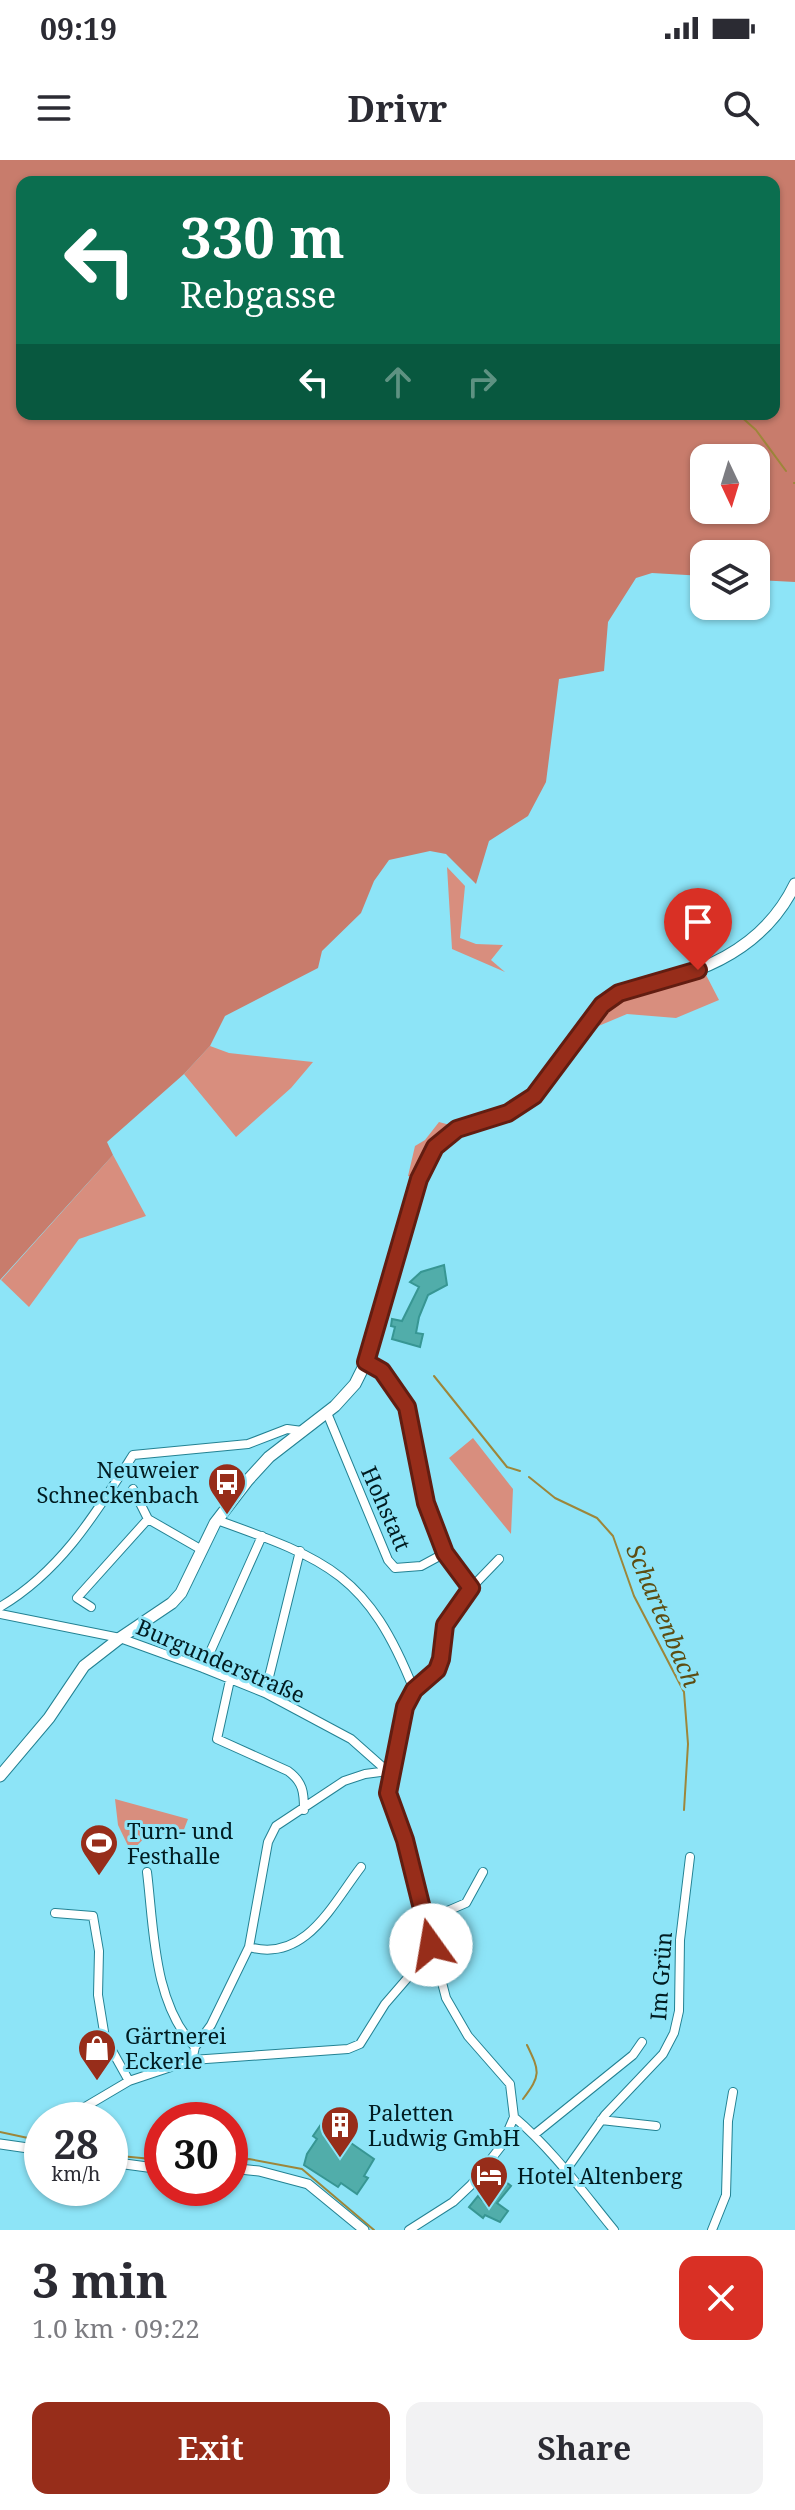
<!DOCTYPE html>
<meta charset="utf-8">
<style>
body{margin:0;font-family:"Noto Serif",serif;background:#f2f2f3;color:#2b2b33;height:100vh;display:flex;flex-direction:column;font-size:30px;white-space:nowrap}
*{box-sizing:border-box;margin:0}
p{font-size:26px;color:#7c7c81}
.icon{flex:none;width:44px;height:44px;fill:none;stroke:currentColor;stroke-width:2;stroke-linecap:round;stroke-linejoin:round}
.map{position:relative;height:2070px;overflow:hidden}
.drawer{display:flex;flex-direction:column;background:#fff;flex:1}
.drawer>*{flex:none}
.guide{position:absolute;left:16px;top:16px;width:764px;height:244px;border-radius:16px;box-shadow:0 2px 6px #0004;background:#0b6e4f;color:#fff;overflow:hidden}
.needle{width:52px;rotate:176deg}
.tools{position:absolute;left:690px;top:284px;display:grid;gap:16px}
.tools a{display:grid;place-items:center;width:80px;height:80px;border-radius:16px;background:#fff;box-shadow:0 2px 6px #0004;font-size:40px}
.speed{position:absolute;left:24px;top:1942px;display:flex;gap:16px;font-size:40px;font-weight:700;text-align:center}
.speed>*{display:grid;place-content:center;width:104px;height:104px;border-radius:50%;background:#fff;box-shadow:0 2px 6px #0004;line-height:1}
.speed small{font-size:20px;font-weight:400}
.speed .limit{border:12px solid #d22;background:#fff;color:#111}
.pin{position:absolute;display:grid;place-items:center;width:68px;height:68px;color:#fff;margin:-82px -34px;border-radius:50% 50% 50% 0;rotate:-45deg;box-shadow:0 0 8px #0007}
.pin .icon{rotate:45deg}
.me{position:absolute;width:88px;margin:-44px;rotate:347deg;stroke-linejoin:round;filter:drop-shadow(0 0 6px #0008)}
.turn{display:flex;align-items:center;gap:28px;height:168px;padding:0 32px;font-size:36px}
.turn .icon{width:104px;height:104px;stroke-width:2.5}
.turn b{display:block;font-size:56px;line-height:68px}
.lanes{display:flex;align-items:center;height:76px;padding:0 32px;background:#0003;justify-content:center;gap:40px;direction:ltr}
.lanes .off{opacity:.35}
.round{display:grid;place-items:center;flex:none;width:84px;height:84px;border-radius:16px;background:#f2f2f3}
.headline{display:flex;align-items:center;justify-content:space-between;height:136px;padding:0 32px}
h1{font-size:48px;font-weight:700;line-height:60px}
.action{display:flex;gap:16px;margin-top:auto;padding:16px 32px}
.action a{flex:1;height:92px;border-radius:16px;background:#972d1a;color:#fff;font-size:32px;font-weight:700;line-height:92px;text-align:center}
.action a+a{background:#f2f2f3;color:#2b2b33}
.status{display:flex;justify-content:space-between;align-items:center;height:56px;padding:0 40px;background:#fff;direction:ltr}
.status svg{height:22px;fill:currentColor}
header{display:flex;justify-content:space-between;align-items:center;height:104px;padding:0 32px;background:#fff;font-size:36px;font-weight:700}
.map>svg:first-child{display:block}
</style>
<div class="status"><b>09:19</b><svg viewBox="0 0 49 12"><path d="M0 12V9h3v3zM5 12V6h3v6zM10 12V3h3v9zM15 12V0h3v12zM26 1h20v11H26zM47 4h2v5h-2z"/></svg></div>
<header><svg class="icon" aria-label="menu" viewBox="0 0 24 24"><path d="M4 6h16M4 12h16M4 18h16"/></svg>Drivr<svg class="icon" aria-label="search" viewBox="0 0 24 24"><circle cx="10" cy="10" r="6"/><path d="M15 15l6 6"/></svg></header>
<div class="map">
<svg width="795" height="2070" viewBox="0 0 795 2070">
<rect width="100%" height="100%" fill="#8de4f7"/>
<!-- green -->
<path fill="#d88e7e" d="M447,707L465,726L460,778L476,784L503,785L491,800L505,812L452,789Z
M704,811L719,840L676,858L627,854L589,870L617,842Z
M210,886L229,893L313,902L291,928L236,977L184,914Z
M439,962L450,965L441,970L415,1017L408,1016L415,986L425,980Z
M113,995L146,1056L79,1079L29,1147L1,1120Z
M473,1278L513,1329L511,1374L449,1298Z
M115,1639L188,1659L181,1677L151,1671L131,1692L118,1665Z"/>
<!-- forest -->
<path fill="#c87c6c" fill-rule="evenodd" d="M0,0H795V422L756,420V394H704V416L652,413L636,418L608,462L604,511L559,519L546,622L528,656L489,681L476,724L446,694L430,691L389,700L374,721L361,753L322,791L318,808L225,856L210,886L184,914L107,982L113,995L0,1120ZM22,22H774V254H22ZM704,298H756V350H704Z"/>
<g fill="none" stroke-linecap="round" stroke-linejoin="round">
<!-- stream -->
<path stroke="#9d863a" stroke-width="2" d="M738,254L756,270L786,311
M794,323H795
M434,1216L507,1307L520,1311
M529,1317L555,1338L597,1358L613,1376L634,1436L684,1532L688,1584L684,1650
M523,1939C541,1915 540,1912 527,1885
M0,1972L42,1981
M110,1995L162,2000
M230,2000L249,1999L302,2009L374,2070"/>
</g>
<!-- building -->
<path fill="#51adaa" stroke="#379693" stroke-width="2" d="M444,1105L447,1125L428,1135L419,1157L416,1173L423,1174L420,1187L392,1179L395,1167L391,1166L392,1159L402,1161L419,1127L410,1122L421,1112Z
M322,1963L374,1999L364,2016L368,2018L357,2034L341,2023L338,2027L304,2005L307,1994L317,1979L313,1976Z
M500,2017L511,2026L497,2043L508,2051L500,2062L485,2055L483,2058L469,2047L478,2036L482,2040Z"/>
<g fill="none" stroke-linecap="round" stroke-linejoin="round">
<defs>
<path id="minor" d="M366,1202L382,1211L407,1247L426,1343L445,1393L471,1428
M327,1253L388,1400L395,1408L421,1406L445,1393
M133,1329L148,1359L202,1390
M217,1360C329,1400 368,1415 414,1530L401,1566L388,1633L405,1680L446,1838L468,1876L510,1924L514,1957L502,1985L471,2025L453,2042L409,2070
M0,1447C61,1411 96,1353 133,1295L248,1284L287,1269L302,1271
M91,1447L77,1438L148,1359
M0,1454L120,1478L203,1508L265,1533L351,1579L386,1610
M203,1508L262,1376
M230,1520L217,1579L288,1611C303,1622 304,1632 304,1650
M414,1530L437,1510L445,1465L471,1428L499,1399
M265,1533L300,1391
M147,1712C154,1769 153,1843 195,1887
M55,1753L93,1756L99,1791L98,1835L105,1878L129,1921
M249,1787C305,1803 332,1745 361,1707
M192,1900L195,1887L211,1865L249,1787L268,1682L276,1666L344,1621L365,1614L388,1611
M514,1957C553,1990 582,2031 614,2070
M63,1960L129,1921L192,1900L348,1889L360,1884L385,1844L417,1807V1764L466,1743L483,1712
M601,1960L656,1966
M535,1974L633,1895L642,1882
M566,2010L605,1955L663,1894L674,1873L679,1851L680,1780L690,1697
M712,2070L726,2035L728,1961L733,1932"/>
<path id="tertiary" d="M0,1984L42,1990
M110,2002L162,2009
M230,2008L259,2011L308,2024L364,2070"/>
<path id="secondary" d="M0,1616L49,1558L84,1506L120,1478L172,1443L181,1433L215,1363L248,1320L269,1297L335,1246L355,1224L366,1202C378,1163 390,1124 401,1085C412,1051 416,1005 443,979C469,955 511,961 535,934C564,904 580,858 616,835C631,825 650,824 668,819C722,805 770,776 795,724"/>
</defs>
<!-- minor casing -->
<use href="#minor" stroke="#238293" stroke-width="10"/>
<!-- tertiary casing -->
<use href="#tertiary" stroke="#238293" stroke-width="11"/>
<!-- secondary casing -->
<use href="#secondary" stroke="#238293" stroke-width="13"/>
<!-- minor -->
<use href="#minor" stroke="#fff" stroke-width="8"/>
<!-- tertiary -->
<use href="#tertiary" stroke="#fff" stroke-width="9"/>
<!-- secondary -->
<use href="#secondary" stroke="#fff" stroke-width="11"/>
</g>
<g fill="none" stroke-linecap="round" stroke-linejoin="round">
<defs>
<path id="route" d="M431,1785L405,1680L388,1633L405,1547L414,1530L437,1510L441,1499L445,1465L471,1428L445,1393L426,1343L407,1247L382,1211L366,1202L419,1019L435,987L457,969L508,953L534,936L602,845L619,833L698,810"/>
</defs>
<!-- route casing -->
<use href="#route" stroke="#621d11" stroke-width="20"/>
<!-- route -->
<use href="#route" stroke="#972d1a" stroke-width="14"/>
</g>
<!-- icons -->
<defs>
<symbol id="bus-pin" viewBox="-11 -11 22 30"><path d="M0 17L-7.5 6A9.5 9.5 0 1 1 7.5 6Z" fill="#972d1a" stroke="#8de4f7"/><path d="M-5-6H5V4H4V6H2V4H-2V6H-4V4H-5ZM-3.5-4V0h7V-4ZM-3.5 1.2v1.5H-2V1.2ZM2 1.2v1.5H3.5V1.2Z" fill="#fff"/></symbol>
<symbol id="stadium-pin" viewBox="-11 -11 22 30"><path d="M0 17L-7.5 6A9.5 9.5 0 1 1 7.5 6Z" fill="#972d1a" stroke="#8de4f7"/><path d="M0-5a6.5 5 0 1 0 0 10a6.5 5 0 1 0 0-10ZM-3.5-1.8h7v3.6h-7Z" fill="#fff"/></symbol>
<symbol id="shop-pin" viewBox="-11 -11 22 30"><path d="M0 17L-7.5 6A9.5 9.5 0 1 1 7.5 6Z" fill="#972d1a" stroke="#8de4f7"/><path d="M-5-2.5h2.3a2.7 3.5 0 0 1 5.4 0H5L5.5 6h-11ZM-1.5-2.5h3a1.5 2.3 0 0 0-3 0Z" fill="#fff"/></symbol>
<symbol id="building-pin" viewBox="-11 -11 22 30"><path d="M0 17L-7.5 6A9.5 9.5 0 1 1 7.5 6Z" fill="#972d1a" stroke="#8de4f7"/><path d="M-4-6H4V6H1V3H-1V6H-4ZM-2.5-4.3h1.7v1.8h-1.7ZM.8-4.3h1.7v1.8H.8ZM-2.5-1h1.7V.8h-1.7ZM.8-1h1.7V.8H.8Z" fill="#fff"/></symbol>
<symbol id="hotel-pin" viewBox="-11 -11 22 30"><path d="M0 17L-7.5 6A9.5 9.5 0 1 1 7.5 6Z" fill="#972d1a" stroke="#8de4f7"/><path d="M-6-4.5h1.5V1H6V5H4.5V3h-9V5H-6ZM-4 0a1.8 1.8 0 1 1 3.6 0ZM.5 0V-2.5h3Q6-2.5 6 0Z" fill="#fff"/></symbol>
</defs>
<g fill-rule="evenodd">
<use href="#bus-pin" x="205" y="1300" width="44" height="60"/>
<use href="#stadium-pin" x="77" y="1661" width="44" height="60"/>
<use href="#shop-pin" x="75" y="1866" width="44" height="60"/>
<use href="#building-pin" x="318" y="1943" width="44" height="60"/>
<use href="#hotel-pin" x="467" y="1993" width="44" height="60"/>
</g>
<g text-anchor="middle" dominant-baseline="central" stroke-width="6" stroke-linejoin="round" paint-order="stroke">
<!-- poi labels -->
<g font-size="22" fill="#011c21" stroke="#8de4f7" text-anchor="start">
<text x="199" y="1309" text-anchor="end">Neuweier<tspan x="199" dy="25">Schneckenbach</tspan></text>
<text x="127" y="1670">Turn- und<tspan x="127" dy="25">Festhalle</tspan></text>
<text x="125" y="1875">Gärtnerei<tspan x="125" dy="25">Eckerle</tspan></text>
<text x="368" y="1952">Paletten<tspan x="368" dy="25">Ludwig GmbH</tspan></text>
<text x="517" y="2015">Hotel Altenberg</text>
</g>
<!-- street labels -->
<g font-size="22" fill="#011c21" stroke="#8de4f7">
<text transform="translate(387 1348) rotate(66)">Hohstatt</text>
<text transform="translate(221 1500) rotate(23)">Burgunderstraße</text>
<text transform="translate(660 1816) rotate(-86)">Im Grün</text>
</g>
<!-- water labels -->
<g font-size="24" font-style="italic" fill="#5d4d12" stroke="#8de4f7">
<text transform="translate(664 1455) rotate(67)">Schartenbach</text>
</g>
</g>
</svg>
<div class="tools">
<a><svg class="needle" viewBox="-14 -14 28 28"><path d="M0-13l5 13h-10z" fill="#e53935"/><path d="M0 13l5-13h-10z" fill="#7c7c81"/></svg></a>
<a><svg class="icon" aria-label="layers" viewBox="0 0 24 24"><path d="M12 4l9 5-9 5-9-5zM3 14l9 5 9-5"/></svg></a>
</div>
<div class="speed"><div>28<small>km/h</small></div><div class="limit">30</div></div>
<div class="pin" style="left:698px;top:810px;background:#d93025"><svg class="icon" aria-label="arrive" viewBox="0 0 24 24"><path d="M6 21V4h12l-3 4 3 4H6"/></svg></div>
<svg class="me" style="left:431px;top:1785px" viewBox="-20 -20 40 40"><circle r="19" fill="#fff"/><path d="M0-13L10 11 0 6-10 11z" fill="#972d1a"/></svg>
<div class="guide">
<div class="turn"><svg class="icon" aria-label="left" viewBox="0 0 24 24"><path d="M17 20v-9H6M10 6l-5 5 5 5"/></svg><div><b>330 m</b>Rebgasse</div></div>
<div class="lanes"><svg class="icon" aria-label="left" viewBox="0 0 24 24"><path d="M17 20v-9H6M10 6l-5 5 5 5"/></svg><svg class="icon off" aria-label="ahead" viewBox="0 0 24 24"><path d="M12 20V5M6 11l6-6 6 6"/></svg><svg class="icon off" aria-label="right" viewBox="0 0 24 24"><path d="M7 20v-9h11M14 6l5 5-5 5"/></svg></div>
</div>
</div>
<section class="drawer">
<div class="headline"><div><h1>3 min</h1><p>1.0 km · 09:22</p></div><a class="round" style="background:#d93025;color:#fff"><svg class="icon" aria-label="close" viewBox="0 0 24 24"><path d="M6 6l12 12M18 6L6 18"/></svg></a></div>
<div class="action"><a>Exit</a><a>Share</a></div>
</section>
